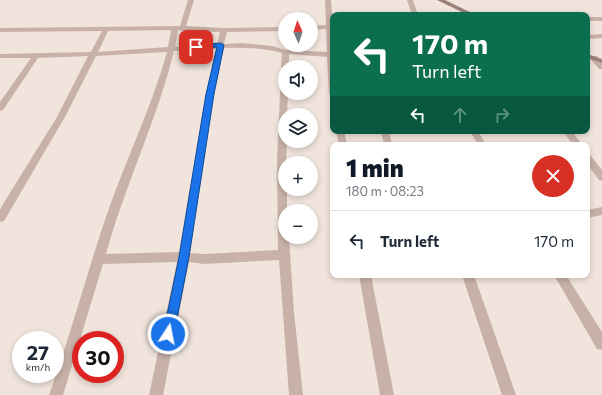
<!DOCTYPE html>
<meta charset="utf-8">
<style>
body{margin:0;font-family:Commissioner,sans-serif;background:#f6f6f7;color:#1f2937;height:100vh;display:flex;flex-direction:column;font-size:15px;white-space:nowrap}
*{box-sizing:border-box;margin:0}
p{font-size:13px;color:#747a83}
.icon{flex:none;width:22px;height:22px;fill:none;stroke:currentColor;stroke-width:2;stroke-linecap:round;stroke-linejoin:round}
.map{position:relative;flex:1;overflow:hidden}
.drawer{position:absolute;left:330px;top:142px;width:260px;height:136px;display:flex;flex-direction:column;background:#fff;border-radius:8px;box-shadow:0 2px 6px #0003}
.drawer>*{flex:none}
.guide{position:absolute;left:330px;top:12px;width:260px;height:122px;border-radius:8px;box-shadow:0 2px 6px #0003;background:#0b6e4f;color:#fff;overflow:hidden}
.needle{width:26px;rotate:357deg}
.tools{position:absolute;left:278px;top:12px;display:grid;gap:8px}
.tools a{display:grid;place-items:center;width:40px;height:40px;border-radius:50%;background:#fff;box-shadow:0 2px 6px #0003;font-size:20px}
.speed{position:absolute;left:12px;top:331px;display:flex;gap:8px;font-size:20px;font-weight:700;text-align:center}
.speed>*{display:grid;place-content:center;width:52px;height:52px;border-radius:50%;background:#fff;box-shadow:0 2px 6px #0003;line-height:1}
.speed small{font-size:10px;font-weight:400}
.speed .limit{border:6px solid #d22;background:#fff;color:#111}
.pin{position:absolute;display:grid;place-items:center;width:34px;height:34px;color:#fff;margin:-17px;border-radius:8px;box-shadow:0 2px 6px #0006}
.me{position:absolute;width:44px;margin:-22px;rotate:11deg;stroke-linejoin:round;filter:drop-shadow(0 0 3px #0008)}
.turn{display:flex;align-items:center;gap:14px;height:84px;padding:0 16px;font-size:18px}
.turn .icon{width:52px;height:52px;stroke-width:2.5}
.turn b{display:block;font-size:28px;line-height:34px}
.lanes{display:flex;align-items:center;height:38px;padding:0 16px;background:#0003;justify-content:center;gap:20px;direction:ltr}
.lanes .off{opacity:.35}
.round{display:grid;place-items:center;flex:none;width:42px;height:42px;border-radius:21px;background:#f6f6f7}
.overview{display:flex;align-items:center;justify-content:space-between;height:68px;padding:0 16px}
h1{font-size:24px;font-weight:800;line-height:30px;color:#111827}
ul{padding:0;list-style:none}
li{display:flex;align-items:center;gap:12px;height:60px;padding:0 16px;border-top:1px solid #e0e1e3}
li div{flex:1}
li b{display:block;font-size:15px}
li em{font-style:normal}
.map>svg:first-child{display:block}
</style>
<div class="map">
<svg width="602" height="395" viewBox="0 0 602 395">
<rect width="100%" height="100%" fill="#f0e4dc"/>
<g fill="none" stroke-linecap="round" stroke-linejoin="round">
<!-- street -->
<path fill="#c8b2a8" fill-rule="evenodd" d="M188,0H194L186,26L224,28L285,27V31L227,32L224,44L242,43L272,46L286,50L327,52L326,29L311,30V26L326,25L325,0H331L333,25V97L329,94L327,57L289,54V67H285V69L281,67L282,53C263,48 243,47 224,48L214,94L190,253L204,254L278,250L277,159L281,73L285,71V93H288L287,115H285V141H287L285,189H287V211H285V237H289L294,313L303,395H289L279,260L204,264L189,262L163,395H149L177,262L103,264L63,395H49C71,334 87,272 108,211C127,157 152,106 167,52L96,56L65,117L4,221L0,222V209L57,117L88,56L38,58L3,110L0,111V102L31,58H0V54L91,52L102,31L0,32V28L180,26ZM171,30L168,47L98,52L108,31ZM178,30L182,31L220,32L217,44L175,47ZM216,49L206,94L179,252L106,254C125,185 157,120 174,51Z
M407,0H413L418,15H412Z
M587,17H602V21H587Z
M602,34V38L587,39V35Z
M591,56H597L602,62V69H599L591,60Z
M336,131H344L347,145H339Z
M381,131H389L392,145H384Z
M470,131H478L486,145H478Z
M563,131H572L582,145H573Z
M587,154L590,155L602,170V181L599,180L587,164Z
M602,207V215L587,218V210Z
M359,275H371L394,395H380Z
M462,275H474L516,395H502Z
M554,275H566L602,332V350L597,349Z"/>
<!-- secondary -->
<path fill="#9b817a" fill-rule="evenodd" d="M437,0H445L476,15H468Z
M587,54L602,59V63L587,58Z"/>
</g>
<!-- route -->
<path fill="#1a73e8" stroke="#114b97" d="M221,43L224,45L214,94L189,257L174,334L173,338L168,339L164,338L163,334L179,257L206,94L217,47L196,49L193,47L196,45Z"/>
</svg>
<div class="tools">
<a><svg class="needle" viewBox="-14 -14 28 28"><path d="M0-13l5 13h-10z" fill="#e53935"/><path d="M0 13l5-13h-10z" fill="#747a83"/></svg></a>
<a><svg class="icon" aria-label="sound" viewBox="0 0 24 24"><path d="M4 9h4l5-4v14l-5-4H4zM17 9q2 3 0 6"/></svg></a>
<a><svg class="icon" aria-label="layers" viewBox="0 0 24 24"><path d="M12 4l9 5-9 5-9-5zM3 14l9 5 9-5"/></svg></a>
<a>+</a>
<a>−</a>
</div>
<div class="speed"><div>27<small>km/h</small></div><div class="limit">30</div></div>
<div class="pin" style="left:196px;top:47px;background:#d93025"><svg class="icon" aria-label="arrive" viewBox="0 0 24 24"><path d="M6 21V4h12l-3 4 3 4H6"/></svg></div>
<svg class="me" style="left:168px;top:334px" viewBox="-20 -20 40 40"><circle r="17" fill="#1a73e8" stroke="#fff" stroke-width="3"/><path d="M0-11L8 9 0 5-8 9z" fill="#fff"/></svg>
<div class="guide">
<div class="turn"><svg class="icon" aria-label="left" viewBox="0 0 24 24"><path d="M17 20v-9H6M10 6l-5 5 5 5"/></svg><div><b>170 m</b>Turn left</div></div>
<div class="lanes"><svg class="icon" aria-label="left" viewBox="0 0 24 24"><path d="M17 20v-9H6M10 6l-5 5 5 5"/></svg><svg class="icon off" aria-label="ahead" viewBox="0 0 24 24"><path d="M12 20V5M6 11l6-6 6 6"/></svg><svg class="icon off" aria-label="right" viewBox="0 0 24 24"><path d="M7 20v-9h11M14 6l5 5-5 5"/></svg></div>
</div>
<section class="drawer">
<div class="overview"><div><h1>1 min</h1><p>180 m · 08:23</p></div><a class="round" style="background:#d93025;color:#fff"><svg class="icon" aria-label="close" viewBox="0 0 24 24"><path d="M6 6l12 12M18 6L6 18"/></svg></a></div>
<ul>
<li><svg class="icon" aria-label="left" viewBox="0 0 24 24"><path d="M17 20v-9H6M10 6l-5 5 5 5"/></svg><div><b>Turn left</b></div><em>170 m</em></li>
</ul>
</section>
</div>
